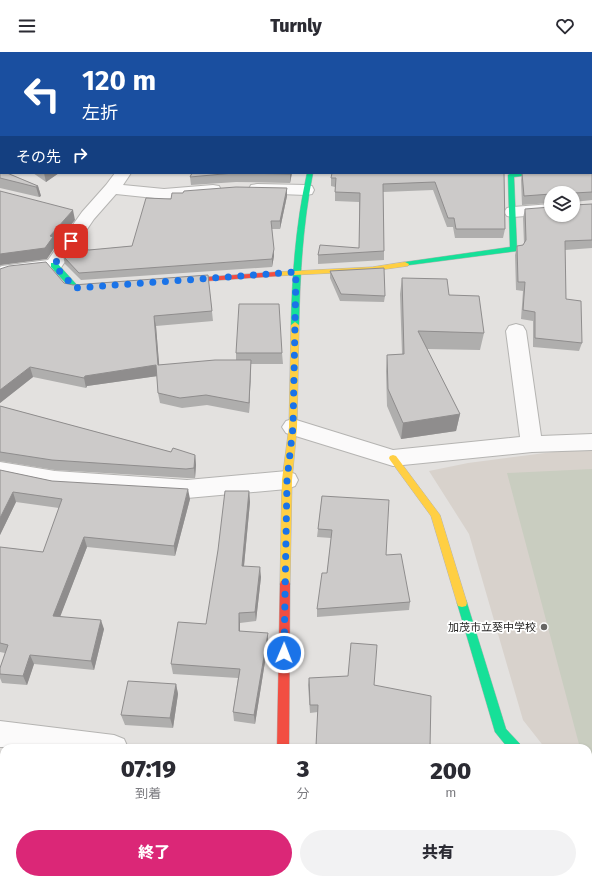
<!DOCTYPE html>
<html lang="ja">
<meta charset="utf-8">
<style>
body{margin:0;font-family:"Fira Sans","Noto Sans JP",sans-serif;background:#f2f2f3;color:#2b2b33;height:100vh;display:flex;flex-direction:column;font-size:15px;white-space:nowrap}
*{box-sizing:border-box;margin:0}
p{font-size:13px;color:#7c7c81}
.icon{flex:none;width:22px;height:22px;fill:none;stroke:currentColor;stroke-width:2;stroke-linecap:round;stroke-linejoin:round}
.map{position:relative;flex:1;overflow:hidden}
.drawer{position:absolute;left:0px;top:692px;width:592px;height:140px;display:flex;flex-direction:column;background:#fff;border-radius:12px 12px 0 0;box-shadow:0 1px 3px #0004}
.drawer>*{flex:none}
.top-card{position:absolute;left:0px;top:0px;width:592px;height:122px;box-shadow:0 1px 3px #0004;background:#1a4fa0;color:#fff;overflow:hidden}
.controls{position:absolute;left:544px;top:134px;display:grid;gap:8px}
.controls a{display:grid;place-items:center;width:36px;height:36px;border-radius:50%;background:#fff;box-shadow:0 1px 3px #0004;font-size:20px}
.pin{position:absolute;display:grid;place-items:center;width:34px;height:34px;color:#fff;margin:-17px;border-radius:8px;box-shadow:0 2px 6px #0006}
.me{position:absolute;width:44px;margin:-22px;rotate:1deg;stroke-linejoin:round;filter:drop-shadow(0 0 3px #0008)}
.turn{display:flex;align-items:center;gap:14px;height:84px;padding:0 16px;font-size:18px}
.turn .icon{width:52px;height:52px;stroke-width:2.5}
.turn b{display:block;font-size:28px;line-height:34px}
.then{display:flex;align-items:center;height:38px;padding:0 16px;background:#0003;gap:8px;font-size:15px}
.eta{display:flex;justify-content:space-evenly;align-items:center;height:68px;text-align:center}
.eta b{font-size:24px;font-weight:800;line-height:28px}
.action{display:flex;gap:8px;margin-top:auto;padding:8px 16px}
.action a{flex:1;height:46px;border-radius:24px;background:#db2777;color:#fff;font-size:16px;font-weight:800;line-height:46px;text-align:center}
.action a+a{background:#f2f2f3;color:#2b2b33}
header{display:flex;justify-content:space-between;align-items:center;height:52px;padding:0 16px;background:#fff;font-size:18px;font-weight:800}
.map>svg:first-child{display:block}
</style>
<header><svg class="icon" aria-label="menu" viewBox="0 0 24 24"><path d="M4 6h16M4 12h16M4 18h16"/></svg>Turnly<svg class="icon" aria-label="heart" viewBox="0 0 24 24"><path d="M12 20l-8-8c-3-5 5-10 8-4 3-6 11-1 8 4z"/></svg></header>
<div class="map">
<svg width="592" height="832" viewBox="0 0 592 832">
<rect width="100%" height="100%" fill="#e3e1df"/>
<!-- built -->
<path fill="#d8d2cc" d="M592,395V832H542L538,828H588V696H545L523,668L469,482L429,419L468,411Z"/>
<!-- green -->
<path fill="#c9cdc0" d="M592,417V743L588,728V696H580L507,421Z"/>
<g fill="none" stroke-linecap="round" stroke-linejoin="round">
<defs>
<path id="street" d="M562,0H576L577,1H563Z
M591,28H592V36H591Z
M0,30H1V38H0Z
M115,121H131L123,133L164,137L213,133L219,134L221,138L219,142L213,143L164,147L116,142L94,167L60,217L12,223L0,228V215L2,214L48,208L82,160L106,133Z
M257,132L306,133L312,134L314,138L312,142L306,143L251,141L249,137L251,133Z
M551,152V162L513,165L507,164L504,160L507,156L513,155Z
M516,272L523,274L526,279L541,384L592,382V398L532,400L393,414L286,381L282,375L286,369L293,367L393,398L520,385L506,279L509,274Z
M0,410L55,419L187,428L287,419L295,422L298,428L295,434L287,437L187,446L55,437L0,426Z
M0,669L114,683L124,687L128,696L0,695Z"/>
<path id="fast" d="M307,121H313C303,171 300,222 299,273L295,276L291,273C292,222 296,171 307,121Z
M511,121H533L530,123L514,125L517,199L402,214L401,212L405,210L510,195L508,123Z
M51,211H57L77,233H101L105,235L101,237L72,238L51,215Z
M462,547L466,548L467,551L506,677L520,692L522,696H508L495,680L457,551L458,548Z
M275,828H287V832H275Z"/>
<path id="slow" d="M405,210L409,212L408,214L372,219L275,224L271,222L275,220L372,215Z
M295,270L299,273L297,375L292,428L290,532L289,535L285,536L281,535L280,532L282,428L289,375L291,273Z
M393,403L396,404L440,463L467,551L466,554L462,555L458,554L457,551L431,464L390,408L389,406L390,404Z"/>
<path id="jam" d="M275,220H278V224L179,231L175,229L179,227Z
M285,528L289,529L290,532L289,696H277L280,532L281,529Z"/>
</defs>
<!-- street casing -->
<use href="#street" stroke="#b5b4b2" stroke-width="2"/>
<!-- fast casing -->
<use href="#fast" stroke="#b5b4b2" stroke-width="1"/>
<!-- slow casing -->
<use href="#slow" stroke="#b5b4b2" stroke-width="1"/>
<!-- jam casing -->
<use href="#jam" stroke="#b5b4b2" stroke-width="1"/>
<!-- street -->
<use href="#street" fill="#fbfafa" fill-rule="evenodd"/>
<!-- fast -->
<use href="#fast" fill="#16e098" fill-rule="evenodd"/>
<!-- slow -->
<use href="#slow" fill="#ffcf43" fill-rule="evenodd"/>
<!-- jam -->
<use href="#jam" fill="#f24e42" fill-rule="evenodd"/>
</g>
<!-- wall -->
<path fill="#afaead" d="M0,0H464V1H466H1V7H0Z
M592,86V148L574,150V153L592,152V196L565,198L566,247L582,291L579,299L533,295V269L521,267L523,239L516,238L515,203L517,194L523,193L524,192L523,166L525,157L551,163L573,141H551V151L522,153L521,128L522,121H591Z
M0,88H1V100L0,99Z
M0,118L38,134L41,144L39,145L0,136Z
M33,121H59L46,130Z
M192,121H292L290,131L236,130L191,133L190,125Z
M504,121L505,177L503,186H455L453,175H447L433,138L383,140L384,199V208L318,212V203L359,196V150L335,149V135L331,134V126Z
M287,136V144L280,177H272L274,204L272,215L81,228L65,212L63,204L89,198L132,194L171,147Z
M0,217L64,231L73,233L208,223L213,269L156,274L159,313L236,308V301H282L283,312H251L249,361L207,353L182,356L160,351L158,341L157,324L87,334L86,336L33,325L0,351Z
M330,219L385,244L384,250L340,249L330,226Z
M402,226L449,243L484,281L480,298L427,297L460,362L456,379L401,387L387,354L386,319L387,303L402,302L400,242Z
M0,354L171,400L195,403L196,413L195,426H187L55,418L0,409Z
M0,418L52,429L190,447L175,504L87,495L60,564L104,577L94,618L34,612L27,633L2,631L0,626V616L5,601L0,600V495L43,500L59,456L16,450L0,483Z
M249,439L250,450L244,514L261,525L256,569L240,571V579L268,591L255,672L234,669L233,660L238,626L173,622L171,612L206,572Z
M322,444L386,503L410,550L409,558L317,565V557L327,521L331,486L317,485L318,477Z
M309,626L374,633L430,696H316L318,660L310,661L308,633Z
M176,632L178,642L173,676L125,673L121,663Z"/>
<!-- shaded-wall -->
<path fill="#8f8d8d" d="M44,121H59L46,130Z
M290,121H292L290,131Z
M38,134L41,144L39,145L36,135Z
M287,136V144L280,177V169Z
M73,158L75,168L55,192V195L47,207L1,213L0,214V202L50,184Z
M274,197V204L272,215V207Z
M154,264L156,274L160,323L158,313Z
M251,308V318L249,361V351Z
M156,313L158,324L87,334L86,336L84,326L85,324Z
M30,315L33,325L0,351V338Z
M460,362L456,379L401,387L403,371Z
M195,403L196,413L195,426L194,416Z
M188,437L190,447L175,504L174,494Z
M249,439L250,450L243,524L242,514Z
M13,440L16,450L0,483V466Z
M84,485L87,495L57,573L53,564Z
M260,515L261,525L256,569L255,560Z
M239,561L240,571V588L239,579Z
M101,568L104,577L94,618L91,609Z
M268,581V591L255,672L254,663Z
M30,603L34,612L27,633L23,624Z
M176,632L178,642L173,676L170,666Z
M95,828H100L99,832H94Z
M244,828H246L245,832H243Z"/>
<!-- building -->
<path fill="#cccac9" stroke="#8f8d8d" d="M4,0H464V1H466H9Z
M591,86H592V140L574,141V153L592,152V188L565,189L566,247L581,249L582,291L535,286V260L523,258L525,230H518L517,194L523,193L526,188L525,157L551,155V163H573V141H551V142L524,144L522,121H591Z
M0,118H1V121H7L38,134L36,135L0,126Z
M192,121H234L190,125Z
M239,121H290V122Z
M332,121H504L505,177H456L454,166H448L435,130L383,132L384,199L318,203L320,193L359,196L360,141L335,140L336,126H331Z
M236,135L287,136L280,169H271L274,197L272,207L79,221L63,204L71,193L89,198L132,194L146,146L171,147L172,141H183L184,139Z
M0,139L73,158L50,184L53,185L45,196L0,202Z
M46,210L64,231L73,233L208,223L212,259L154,264L158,313L215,308H251L249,351L206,343L180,346L158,341L156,313L85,324L84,326L30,315L0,338V217L9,214Z
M384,216L385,244L341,242L330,219Z
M402,226L447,227L449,243L479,244L484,281L418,279L460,362L403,371L388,337L387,303L404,302Z
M239,252H279L282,301H236Z
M0,354L171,400L173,396L195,403L194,416L186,417L52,408L0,400Z
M0,418L52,429L188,437L174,494L84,485L53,564L101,568L91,609L30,603L23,624L0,622V616L8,593L0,591V495L43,500L62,447L13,440L0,466Z
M225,439H249L242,514L260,515L255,560L239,561V579L268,581L254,663L233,660L240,617L171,612L178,570L206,572L218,498Z
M322,444L389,448L386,503L401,502L410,550L317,557L322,521H327L332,478L318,477Z
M351,591L377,593L374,633L431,644L430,696H322V694H316L318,653H310L309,626L348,624Z
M128,629L176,632L170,666L121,663Z
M69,828H95L94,832H68Z
M141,828H244L243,832H141Z
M313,829L359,832H313Z
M450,829L451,832H426V831Z"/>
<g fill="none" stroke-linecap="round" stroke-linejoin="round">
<!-- route -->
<path stroke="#1a73e8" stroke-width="7" stroke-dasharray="0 12.6" d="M71,189L54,213L75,236L296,220L293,375L287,428L284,601"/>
</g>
<!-- markers -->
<circle fill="#686765" stroke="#fff" stroke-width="1.5" cx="544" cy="575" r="4"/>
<g text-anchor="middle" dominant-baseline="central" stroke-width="3.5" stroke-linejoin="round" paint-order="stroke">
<!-- poi labels -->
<g font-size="11" fill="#262524" stroke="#fff" text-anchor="end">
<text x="536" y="575">加茂市立葵中学校</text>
</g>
</g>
</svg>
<div class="controls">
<a><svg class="icon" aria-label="layers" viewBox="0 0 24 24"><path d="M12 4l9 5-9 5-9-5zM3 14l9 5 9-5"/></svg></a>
</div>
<div class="pin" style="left:71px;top:189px;background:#d93025"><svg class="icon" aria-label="arrive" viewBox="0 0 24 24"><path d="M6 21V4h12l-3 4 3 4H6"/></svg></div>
<svg class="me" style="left:284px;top:601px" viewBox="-20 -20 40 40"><circle r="17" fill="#1a73e8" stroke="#fff" stroke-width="3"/><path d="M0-11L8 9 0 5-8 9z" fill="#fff"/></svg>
<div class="top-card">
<div class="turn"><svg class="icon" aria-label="left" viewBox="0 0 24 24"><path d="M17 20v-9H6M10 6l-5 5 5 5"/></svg><div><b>120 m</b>左折</div></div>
<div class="then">その先<svg class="icon" aria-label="right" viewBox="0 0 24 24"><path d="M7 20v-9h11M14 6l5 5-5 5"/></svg></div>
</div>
<section class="drawer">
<div class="eta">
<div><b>07:19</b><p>到着</p></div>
<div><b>3</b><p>分</p></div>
<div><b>200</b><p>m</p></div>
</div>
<div class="action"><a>終了</a><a>共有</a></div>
</section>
</div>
